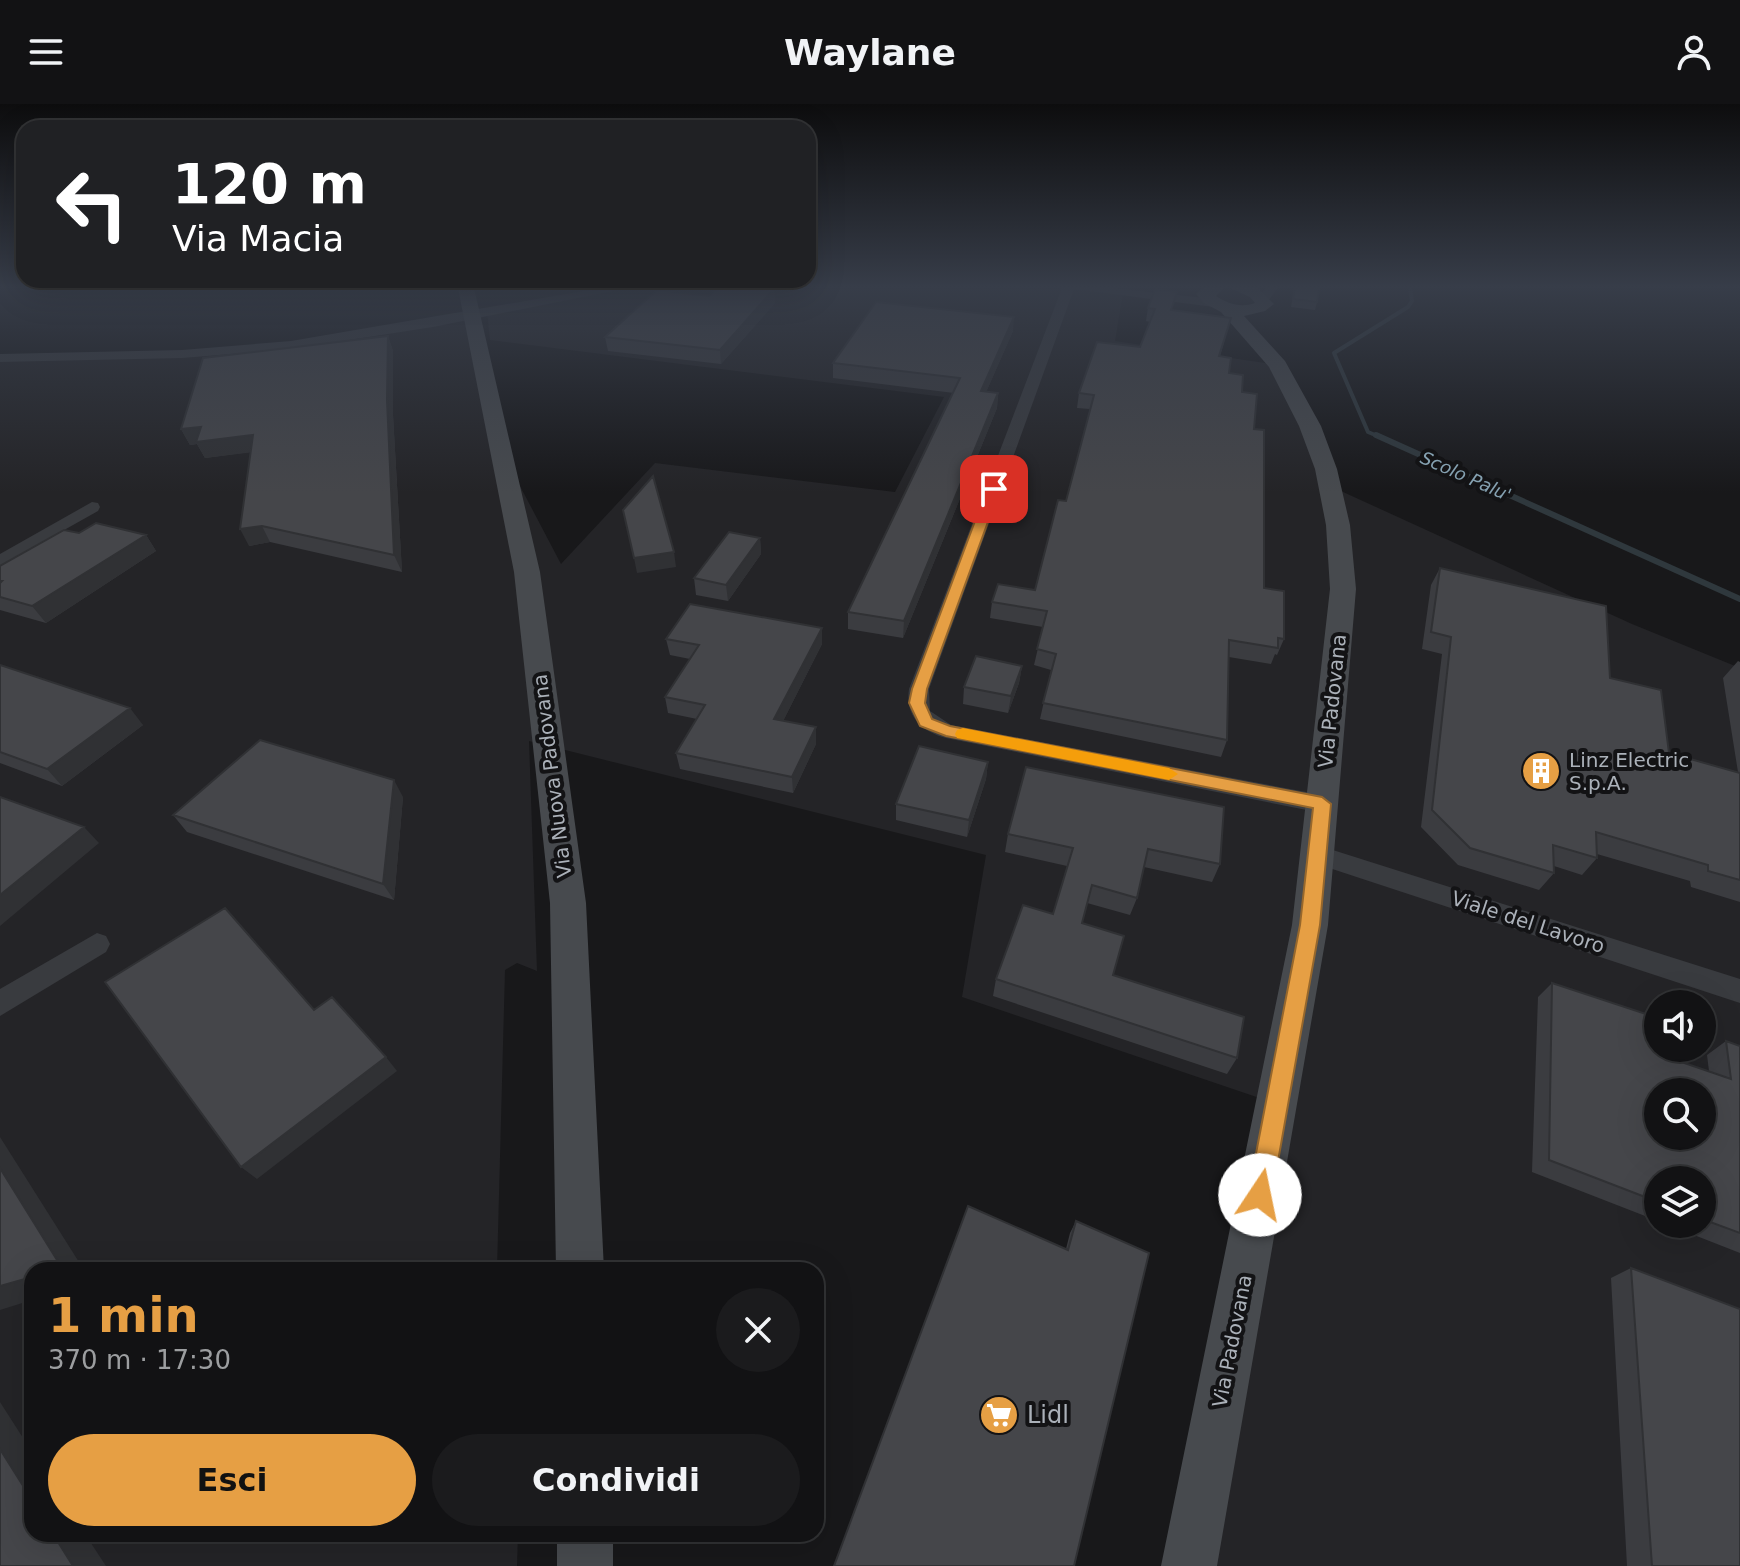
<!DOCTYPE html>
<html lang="it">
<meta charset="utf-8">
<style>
body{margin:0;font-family:"DejaVu Sans",sans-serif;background:#1b1b1d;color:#f1f3f6;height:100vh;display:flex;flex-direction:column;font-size:30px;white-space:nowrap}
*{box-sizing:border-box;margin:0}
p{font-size:26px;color:#9c9ea0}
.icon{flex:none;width:44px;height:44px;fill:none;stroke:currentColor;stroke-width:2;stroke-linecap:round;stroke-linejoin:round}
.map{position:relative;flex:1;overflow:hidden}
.drawer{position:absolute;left:24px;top:1158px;width:800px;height:280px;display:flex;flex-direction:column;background:#121214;border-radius:24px;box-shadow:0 8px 32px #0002,0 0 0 2px #313234}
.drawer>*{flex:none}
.guide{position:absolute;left:16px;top:16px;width:800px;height:168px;border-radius:24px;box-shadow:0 8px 32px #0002,0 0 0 2px #313234;background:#202124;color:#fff;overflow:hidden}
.tools{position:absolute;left:1644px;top:886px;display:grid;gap:16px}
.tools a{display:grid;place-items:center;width:72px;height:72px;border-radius:50%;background:#121214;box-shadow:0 8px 32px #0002,0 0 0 2px #313234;font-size:40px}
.pin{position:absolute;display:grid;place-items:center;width:68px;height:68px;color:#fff;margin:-34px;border-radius:16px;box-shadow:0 4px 12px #0006}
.me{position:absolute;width:88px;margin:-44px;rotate:11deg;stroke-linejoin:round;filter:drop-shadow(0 0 6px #0008)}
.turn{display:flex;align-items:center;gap:28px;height:168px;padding:0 24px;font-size:36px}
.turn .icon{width:104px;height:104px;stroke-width:2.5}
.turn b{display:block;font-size:56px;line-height:68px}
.round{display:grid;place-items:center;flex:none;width:84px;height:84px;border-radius:42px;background:#1b1b1d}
.summary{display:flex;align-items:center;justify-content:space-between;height:136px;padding:0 24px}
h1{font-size:48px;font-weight:800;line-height:60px;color:#e69f44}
.cta{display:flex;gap:16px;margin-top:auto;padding:16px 24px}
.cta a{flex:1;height:92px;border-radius:48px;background:#e69f44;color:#111;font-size:32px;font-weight:800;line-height:92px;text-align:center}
.cta a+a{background:#1b1b1d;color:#f1f3f6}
header{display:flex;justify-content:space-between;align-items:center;height:104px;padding:0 24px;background:#121214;font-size:36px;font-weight:800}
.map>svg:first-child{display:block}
</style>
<header><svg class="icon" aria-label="menu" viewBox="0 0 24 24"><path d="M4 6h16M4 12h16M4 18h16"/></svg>Waylane<svg class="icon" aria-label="person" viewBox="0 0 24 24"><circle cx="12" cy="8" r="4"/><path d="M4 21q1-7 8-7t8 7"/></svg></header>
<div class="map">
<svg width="1740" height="1462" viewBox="0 0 1740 1462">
<rect width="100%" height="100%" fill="#18181a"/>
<!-- built -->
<path fill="#242427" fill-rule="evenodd" d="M623,184H1079L1123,189L1115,237L1278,261L1330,382L1632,520L1740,564V1462H1189L1277,1000L962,893L986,751L529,637L537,867L517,859L505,866L497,1166H32V1430H518L517,1462H0V254L246,246L473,210L499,342L561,460L655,359L895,388L944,293L490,236L487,208ZM1658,900H1702V944H1658ZM1658,988H1702V1032H1658ZM1658,1076H1702V1120H1658Z"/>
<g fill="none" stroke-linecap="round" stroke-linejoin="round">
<!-- stream-far1 -->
<path stroke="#2f383d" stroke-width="4" d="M1380,333L1368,328L1334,249L1408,203L1412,197L1410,184"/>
<!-- stream -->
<path stroke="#2f383d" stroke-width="6" d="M1376,331L1740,495"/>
<!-- street -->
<path fill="#393b3f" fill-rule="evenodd" d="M601,184H628L433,223L291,245L182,254L0,258V250L182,246L291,237Z
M1062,184H1113L1214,195L1220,199L1214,203L1074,185L929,585L930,607L951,621L1322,691L1330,694L1334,700L1330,706L1322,709L946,634C921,627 905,612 909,585Z
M1266,184H1278L1267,198H1259L1257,195Z
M92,398L98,399L100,403L98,407L0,462V450Z
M1317,741L1740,875V899L1308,757L1305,750L1308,743Z
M97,829L106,832L110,840L106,848L0,912V885Z"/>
<!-- secondary -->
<path fill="#474a4e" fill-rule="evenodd" d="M458,184H474L540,468L586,799L604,1166H556L550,799L514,468Z
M1203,184H1224L1216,192C1228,200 1241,204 1255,199L1250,193L1230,184H1258L1274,200L1265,207L1244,212L1285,257L1321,322L1337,365L1350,421L1356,485L1328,821L1217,1462H1161L1292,821L1330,485L1326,421L1315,365L1299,322L1269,263L1221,208L1204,199L1196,190Z
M557,1430H613V1462H557Z"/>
</g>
<!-- wall -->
<path fill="#3b3c40" d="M1294,184H1319L1317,198L1315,206L1291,203Z
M774,185L775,199L721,260L608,247L605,233L709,192Z
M1148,204L1231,214L1220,252L1242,288L1254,325L1264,484L1284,535L1277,551L1275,550L1271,560L1229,553L1227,636L1221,653L1040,615L1051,566L1034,561L1043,523L990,514L992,498L1035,486L1066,397L1090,305L1077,304L1079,289L1140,243L1150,218L1146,217Z
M1013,227L986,288L998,289L997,304L903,534L848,525V508L954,289L833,274V259Z
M388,232L393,247V311L402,468L270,438L249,442L250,348L205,354L197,340L190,341L181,325Z
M79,429L146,431L156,447L46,519L0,506V462Z
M760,434L761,450L728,497L696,491L694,474Z
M1440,464L1610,574L1669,649L1738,668L1723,574L1738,557L1740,558V798L1691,783L1690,777L1597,750V754L1582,771L1554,762V769L1539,786L1458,761L1421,723L1442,550L1422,545L1431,481Z
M666,535L822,540L783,617L816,623V640L793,689L680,665L676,649L697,615L668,609L665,593L690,555L670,551Z
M0,561L143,621L62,682L0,659Z
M1022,562L1019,579L1008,609L963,600L964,583Z
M988,658L986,675L967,733L896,716V700Z
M1026,663L1220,760L1212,778L1144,763L1137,794L1130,811L1087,799L1082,819L1113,871L1237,954L1227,970L993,892L996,875L1053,810L1067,762L1005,748L1008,730Z
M403,693L394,796L187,728L173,711Z
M1552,879L1664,952L1709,967L1707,951L1726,937L1740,942V1149L1666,1120H1702V1076H1658V1117L1532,1068L1538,893Z
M1076,1117L1149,1149L1066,1145L1070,1129Z
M1631,1164L1740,1462H1627L1611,1174Z"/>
<!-- shaded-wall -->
<path fill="#303134" d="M774,185L775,199L721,260L720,246Z
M1014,213L1013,227L980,302L981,287Z
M388,232L393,247V311L402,468L394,451L387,296Z
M998,289L997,304L903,534L904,517Z
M201,323L253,331L261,347L205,354L197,340L190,341L181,325Z
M262,422L270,438L249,442L240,425Z
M146,431L156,447L46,519L32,502Z
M760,434L761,450L728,497L726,481Z
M674,448L676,463L637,469L634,454Z
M822,524V540L776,631L774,615Z
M1022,562L1019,579L1008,609L1011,592Z
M130,604L143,621L62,682L47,665Z
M816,623V640L793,689L792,673Z
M988,658L986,675L967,733L969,716Z
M394,676L403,693L394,796L383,780Z
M84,723L99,739L0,822V791Z
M386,953L397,967L257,1075L241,1063Z
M0,1033L84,1166H54L0,1064Z
M32,1173V1196L0,1206V1182Z
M0,1298L32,1348V1396L0,1345Z
M53,1430H85L106,1462H73Z"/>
<!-- building -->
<path fill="#45464a" stroke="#303134" stroke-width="2" fill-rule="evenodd" d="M717,184L774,185L720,246L605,233L657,186L709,192Z
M1295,184H1319L1317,198L1293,195Z
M1155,185L1177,188L1171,206L1231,214L1219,252L1231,254L1229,269L1243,271L1242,288L1257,290L1254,325L1264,326V484L1284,487V535L1278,534V544L1229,536L1227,636L1043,599L1056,550L1037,545L1047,507L992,498L998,480L1035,486L1058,396L1066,397L1094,291L1079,289L1097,238L1140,243L1155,205L1148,204Z
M876,198L1014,213L981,287L998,289L904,517L848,508L960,274L833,259Z
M388,232L387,296L394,451L262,422L240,425L253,331L196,338L201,323L181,325L203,254Z
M653,372L674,448L634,454L623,406Z
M96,419L146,431L32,502L0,493V479L2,477H0V462L64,426L79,429Z
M729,428L760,434L726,481L694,474Z
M1440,464L1606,502L1610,574L1661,586L1669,649L1740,669V776L1708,767V761L1596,728L1597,754L1553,741L1554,769L1470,744L1432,706L1451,533L1431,528Z
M690,500L822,524L774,615L816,623L792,673L676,649L705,601L665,593L699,541L666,535Z
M976,552L1022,562L1011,592L964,583Z
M0,561L130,604L47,665L0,648Z
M260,636L394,676L383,780L173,711Z
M919,642L988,658L969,716L896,700Z
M1026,663L1224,703L1220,760L1148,745L1137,794L1092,781L1082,819L1124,832L1113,871L1244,913L1237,954L996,875L1023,801L1053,810L1073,744L1008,730Z
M0,693L84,723L0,791Z
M225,804L314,906L332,893L386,953L241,1063L105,878Z
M1552,879L1658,914V944H1664V952L1731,975L1726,937L1740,942V1129L1702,1115V1076H1658V1098L1549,1056ZM1658,988H1702V1032H1658Z
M0,1064L62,1164L54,1166H32V1173L0,1182Z
M968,1102L1068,1146L1076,1117L1149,1149L1074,1462H834Z
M1631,1164L1740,1205V1462H1652Z
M0,1345L32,1396V1430H53L73,1462H0Z"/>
<!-- sky -->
<linearGradient id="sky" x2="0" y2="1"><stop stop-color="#0d0d0e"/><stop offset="0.47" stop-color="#373d49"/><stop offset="1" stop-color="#373d49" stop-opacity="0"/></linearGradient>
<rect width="1740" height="389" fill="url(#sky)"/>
<!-- route -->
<path fill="#e69f44" stroke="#96672c" stroke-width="2" d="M994,381L1000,385L927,585L925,599L932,615L950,622L1322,693L1331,700L1320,821L1272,1091L1269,1099L1260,1103L1251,1099L1248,1091L1300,821L1313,704L946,632L920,622L909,599L912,585L987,385Z"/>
<!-- slow -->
<path fill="#f59e0b" d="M963,624L1169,664L1178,670L1169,676L957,634L955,630L957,626Z"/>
<!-- icons -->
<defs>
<symbol id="building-disc" viewBox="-11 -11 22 22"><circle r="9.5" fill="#e69f44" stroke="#131315"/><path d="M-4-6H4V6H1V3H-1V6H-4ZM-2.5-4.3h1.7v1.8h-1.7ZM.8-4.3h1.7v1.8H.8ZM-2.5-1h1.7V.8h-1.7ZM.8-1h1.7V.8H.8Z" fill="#fff"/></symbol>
<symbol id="supermarket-disc" viewBox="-11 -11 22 22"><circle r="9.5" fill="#e69f44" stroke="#131315"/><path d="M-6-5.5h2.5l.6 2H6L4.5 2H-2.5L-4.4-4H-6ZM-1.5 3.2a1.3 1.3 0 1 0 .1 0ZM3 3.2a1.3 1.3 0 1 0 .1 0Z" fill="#fff"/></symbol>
</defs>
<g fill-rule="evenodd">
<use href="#building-disc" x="1519" y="645" width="44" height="44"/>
<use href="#supermarket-disc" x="977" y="1289" width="44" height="44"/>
</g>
<g text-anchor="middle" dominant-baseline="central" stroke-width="8" stroke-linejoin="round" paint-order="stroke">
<!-- far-water labels -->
<g font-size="18" font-style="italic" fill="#85a1b1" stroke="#131315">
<text transform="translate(1466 372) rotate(24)">Scolo Palu'</text>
</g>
<!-- street labels -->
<g font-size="20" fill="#abb1b9" stroke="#131315">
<text transform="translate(1332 597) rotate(-84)">Via Padovana</text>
<text transform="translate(552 672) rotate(-97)">Via Nuova Padovana</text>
<text transform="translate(1528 818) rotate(18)">Viale del Lavoro</text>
<text transform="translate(1232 1237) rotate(-79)">Via Padovana</text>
</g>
<!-- poi labels -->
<g font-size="20" fill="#abb1b9" stroke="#131315" text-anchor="start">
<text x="1569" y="656">Linz Electric<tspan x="1569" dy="23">S.p.A.</tspan></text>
</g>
<!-- near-poi labels -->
<g font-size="24" fill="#abb1b9" stroke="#131315" text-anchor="start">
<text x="1027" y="1311">Lidl</text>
</g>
</g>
</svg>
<div class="tools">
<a><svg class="icon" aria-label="sound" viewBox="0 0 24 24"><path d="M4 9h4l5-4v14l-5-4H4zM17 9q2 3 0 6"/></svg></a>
<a><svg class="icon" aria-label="search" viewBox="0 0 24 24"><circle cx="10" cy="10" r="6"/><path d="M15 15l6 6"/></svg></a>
<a><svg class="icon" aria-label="layers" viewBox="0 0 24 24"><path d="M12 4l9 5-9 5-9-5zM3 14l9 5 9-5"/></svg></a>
</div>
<div class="pin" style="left:994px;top:385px;background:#d93025"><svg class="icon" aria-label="arrive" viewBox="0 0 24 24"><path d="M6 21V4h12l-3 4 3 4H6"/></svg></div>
<svg class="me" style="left:1260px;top:1091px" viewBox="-20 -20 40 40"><circle r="19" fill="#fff"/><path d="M0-13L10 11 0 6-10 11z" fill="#e69f44"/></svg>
<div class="guide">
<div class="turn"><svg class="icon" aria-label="left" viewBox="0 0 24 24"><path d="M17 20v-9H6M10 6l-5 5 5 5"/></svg><div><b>120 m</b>Via Macia</div></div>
</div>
<section class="drawer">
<div class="summary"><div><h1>1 min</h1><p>370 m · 17:30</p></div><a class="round"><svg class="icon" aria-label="close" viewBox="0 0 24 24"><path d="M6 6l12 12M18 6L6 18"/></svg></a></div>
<div class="cta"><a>Esci</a><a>Condividi</a></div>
</section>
</div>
